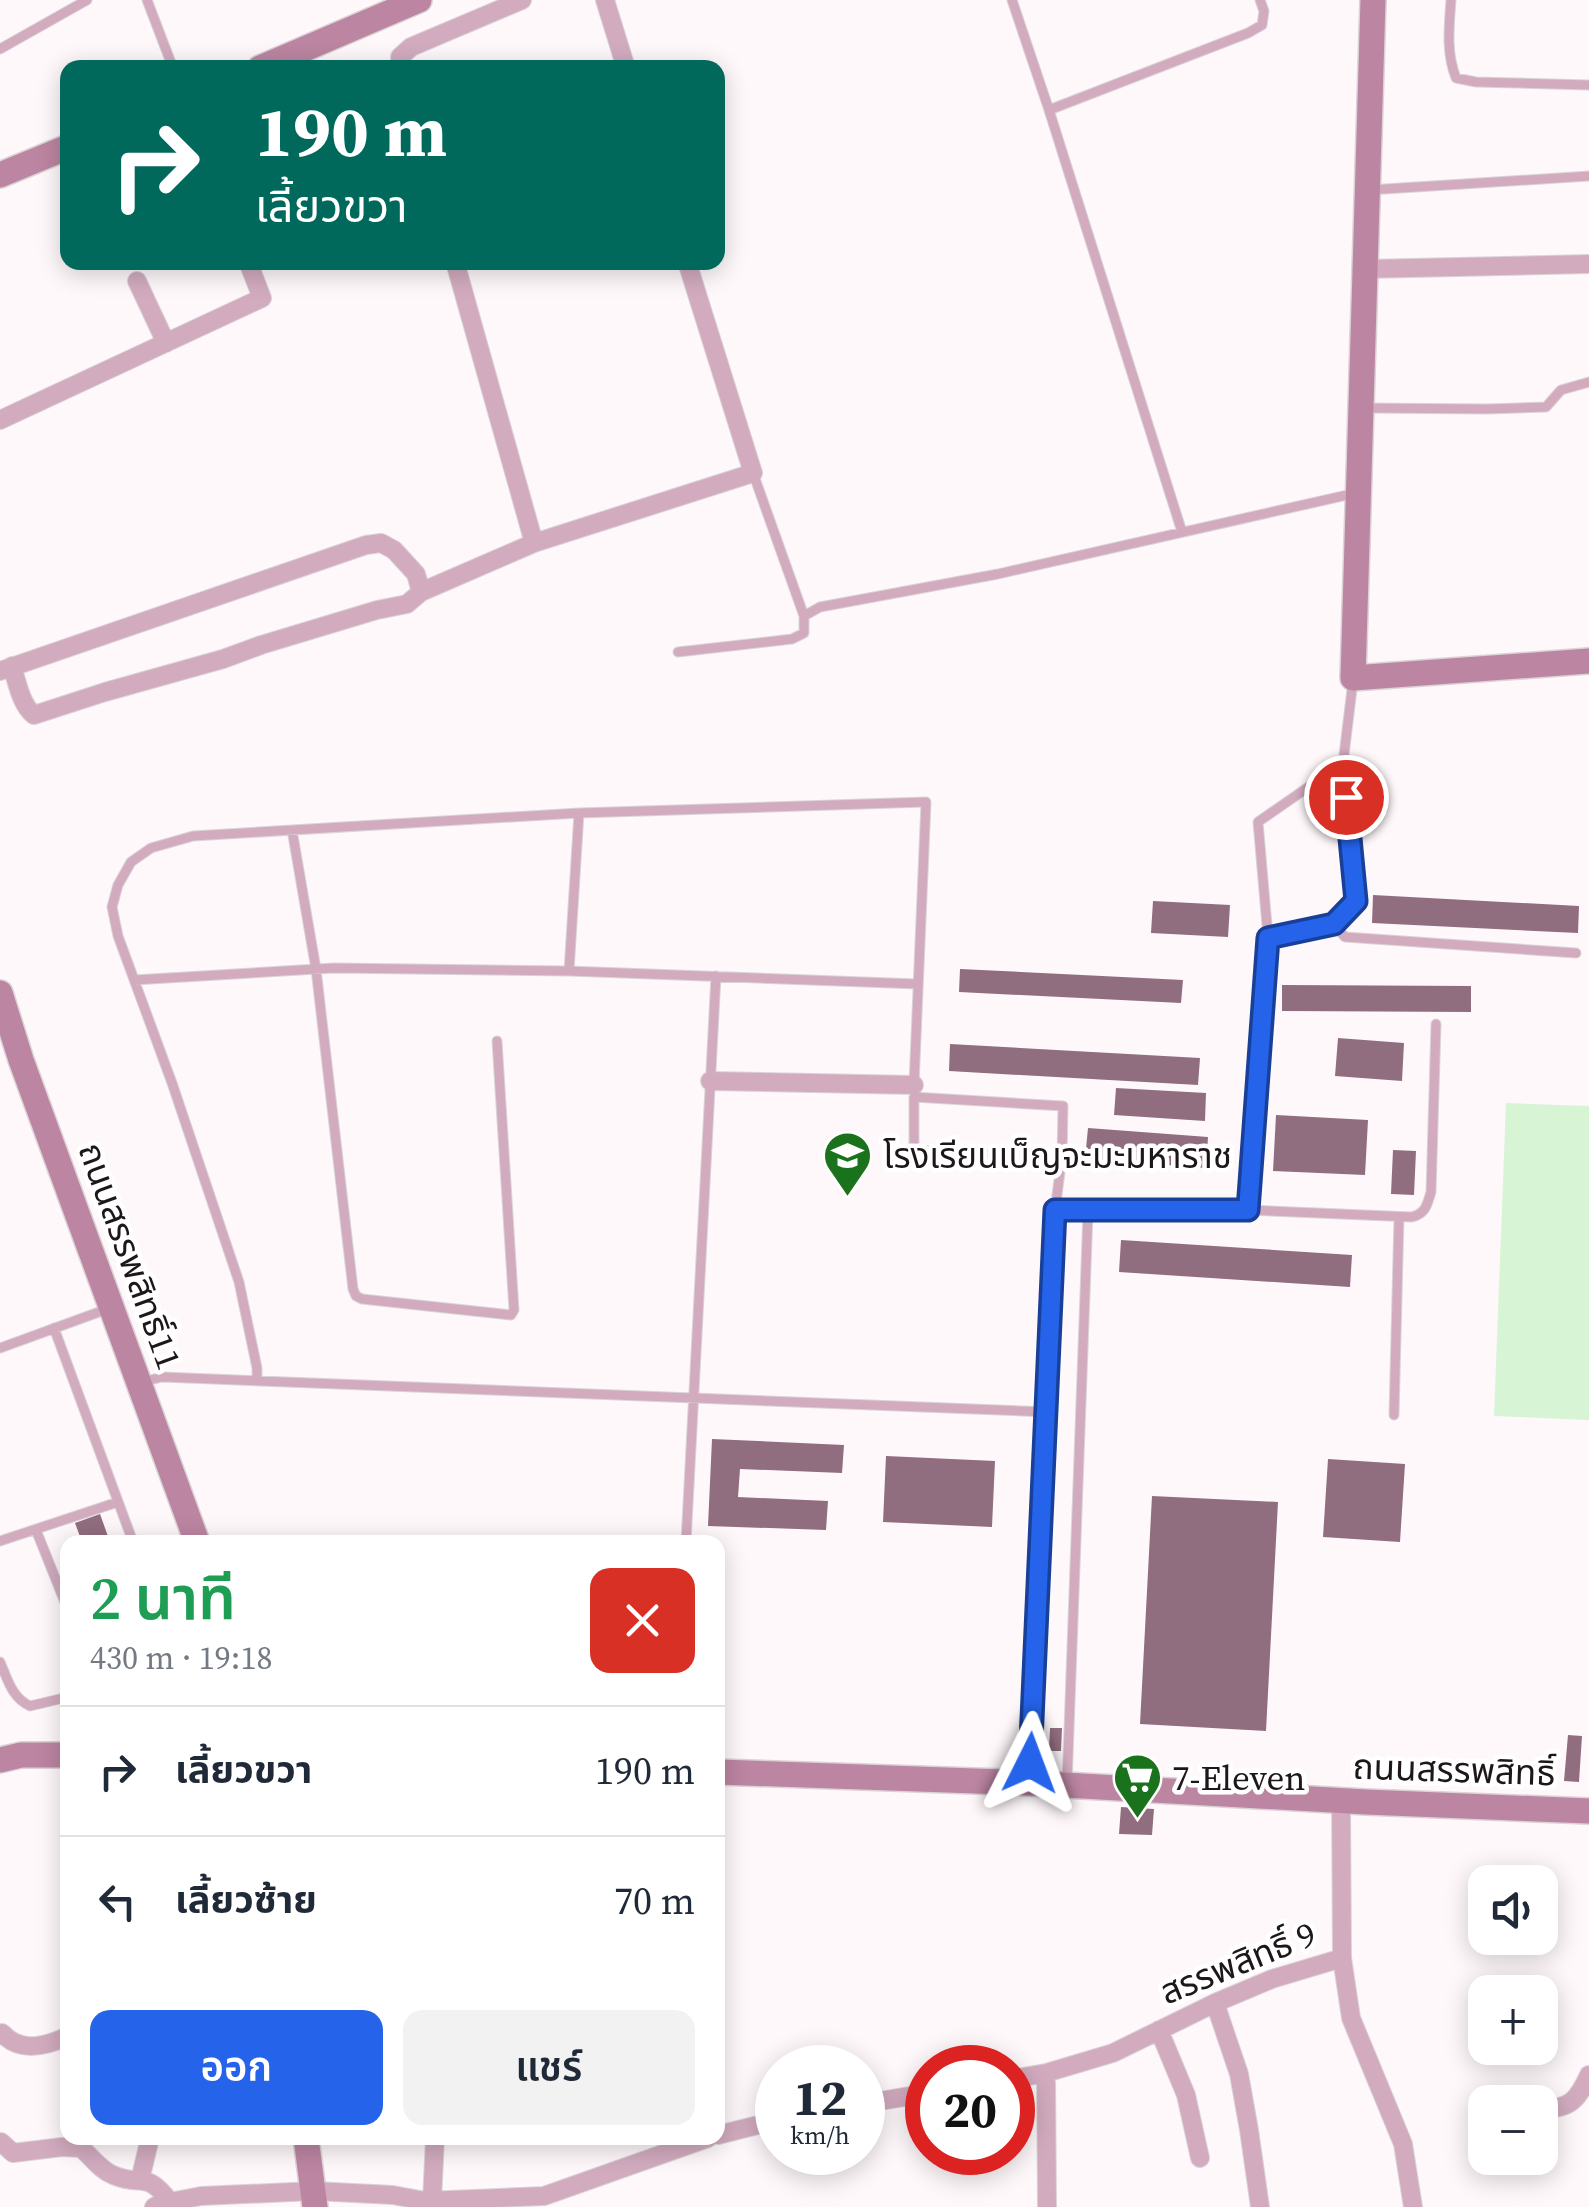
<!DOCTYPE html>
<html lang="th">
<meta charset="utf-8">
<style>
body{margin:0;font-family:"Source Serif 4","Noto Sans Thai",serif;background:#f2f2f3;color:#1f2937;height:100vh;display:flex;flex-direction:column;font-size:38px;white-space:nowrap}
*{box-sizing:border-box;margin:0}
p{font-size:32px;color:#747a83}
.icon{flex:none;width:55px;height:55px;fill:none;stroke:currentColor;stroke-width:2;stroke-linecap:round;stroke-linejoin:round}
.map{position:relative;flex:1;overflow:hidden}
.details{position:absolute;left:60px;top:1535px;width:665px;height:610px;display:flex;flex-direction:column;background:#fff;border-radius:20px;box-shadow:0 5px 25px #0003}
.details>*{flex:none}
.guide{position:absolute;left:60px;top:60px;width:665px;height:210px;border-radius:20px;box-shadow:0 5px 25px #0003;background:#00695c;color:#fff;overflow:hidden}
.buttons{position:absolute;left:1468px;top:1865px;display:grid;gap:20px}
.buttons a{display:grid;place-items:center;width:90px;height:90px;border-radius:20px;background:#fff;box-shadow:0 5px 25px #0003;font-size:50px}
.speed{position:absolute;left:755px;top:2045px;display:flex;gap:20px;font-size:50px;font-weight:700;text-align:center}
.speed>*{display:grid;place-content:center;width:130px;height:130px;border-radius:50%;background:#fff;box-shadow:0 5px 25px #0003;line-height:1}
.speed small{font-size:25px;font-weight:400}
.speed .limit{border:15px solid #d22;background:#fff;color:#111}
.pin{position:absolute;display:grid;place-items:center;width:85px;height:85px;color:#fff;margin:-42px;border:5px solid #fff;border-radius:50%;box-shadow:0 2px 10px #0007}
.me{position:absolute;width:110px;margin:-55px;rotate:3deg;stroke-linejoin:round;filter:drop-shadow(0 0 8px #0008)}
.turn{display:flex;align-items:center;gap:35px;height:210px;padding:0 30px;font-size:45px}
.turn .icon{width:130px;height:130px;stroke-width:2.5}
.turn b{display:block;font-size:70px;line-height:85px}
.round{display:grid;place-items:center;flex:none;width:105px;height:105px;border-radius:20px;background:#f2f2f3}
.summary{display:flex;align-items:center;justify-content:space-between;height:170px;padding:0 30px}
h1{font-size:60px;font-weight:600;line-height:75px;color:#1e9e55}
.action{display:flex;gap:20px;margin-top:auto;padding:20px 30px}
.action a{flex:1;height:115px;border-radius:20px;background:#2563eb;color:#fff;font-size:40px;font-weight:600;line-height:115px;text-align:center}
.action a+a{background:#f2f2f3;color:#1f2937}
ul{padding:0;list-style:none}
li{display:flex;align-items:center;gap:30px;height:130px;padding:0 30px;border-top:2px solid #e0e1e3}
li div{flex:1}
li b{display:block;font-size:38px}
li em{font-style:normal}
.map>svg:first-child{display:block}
</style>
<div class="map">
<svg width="1589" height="2207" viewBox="0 0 1589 2207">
<rect width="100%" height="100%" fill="#fff8fb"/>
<!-- green -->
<path fill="#d7f4d4" d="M1506,1103L1589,1106V1420L1494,1416Z"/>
<!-- building -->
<path fill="#916d80" d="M1373,895L1579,906L1578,933L1372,923Z
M1153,901L1230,905L1228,937L1151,933Z
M960,969L1183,980L1181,1003L959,992Z
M1282,985L1471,986V1012L1282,1011Z
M1338,1038L1404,1043L1402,1081L1335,1076Z
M950,1044L1200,1058L1198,1085L949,1071Z
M1116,1088L1206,1093L1205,1121L1114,1115Z
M1276,1115L1368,1120L1365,1175L1273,1171Z
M1088,1128L1208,1137L1206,1168L1085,1159Z
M1393,1150L1416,1151L1414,1195L1391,1194Z
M1121,1240L1352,1255L1350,1287L1119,1272Z
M712,1439L844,1445L842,1473L740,1469L738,1497L828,1501L826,1530L708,1526Z
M886,1456L995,1461L992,1527L883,1522Z
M1328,1459L1405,1464L1400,1542L1323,1537Z
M1152,1496L1278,1502L1266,1731L1140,1724Z
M100,1514L110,1542H82L75,1523Z
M1050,1728H1062L1061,1751H1049Z
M1568,1735L1582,1736L1579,1782L1564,1781Z
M1121,1807L1154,1809L1152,1835L1119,1834Z"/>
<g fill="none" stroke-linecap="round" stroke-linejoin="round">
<defs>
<path id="lane" d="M147,0L173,68
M1012,0L1049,110L1182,532
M1451,0C1449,27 1446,53 1456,78L1476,82L1589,85
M0,49L87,0
M1049,110L1248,33L1262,25L1264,11L1260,0
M1369,190L1589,176
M1365,408L1487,409L1546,407L1561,390L1589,382
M753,473L804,616
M678,652L792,639L804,633V616L820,607L998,574L1356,493
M1343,763L1353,681
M292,830L316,969L353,1289L356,1296L362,1299L511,1315L514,1310L497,1041
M1268,937L1333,924L1345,937L1576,953
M569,971L579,813L926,802L914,1084
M134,980L334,968L569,971L918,984
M1055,1210H1248L1268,937L1258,822L1343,763L1356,901L1333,924
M1248,1210L1412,1217C1426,1213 1427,1205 1431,1192L1436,1024
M54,1328L133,1542
M0,1348L110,1308
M257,1381V1368L239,1282L172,1083L118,936L112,907L118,885L131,862L151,848L193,836L579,813
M142,1382L162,1377L1047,1412
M1394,1415L1399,1217
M36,1530L68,1610
M0,1541L118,1502
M686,1542L716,976
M0,1662C8,1680 12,1698 30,1706L68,1697
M1029,1782L1055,1210L1062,1157L1063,1106L914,1097V1150L1062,1157
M1067,1784L1088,1212"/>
<path id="street" d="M605,0L626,68
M401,68L400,57L411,47L522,0
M455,262L534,543
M1365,269L1589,264
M137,281L166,343
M0,420L262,298L248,262
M12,666C17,682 21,705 34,715L105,692L223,659L261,645L377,610L407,604L421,592
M0,671L366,545L381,543L394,550L416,574L421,592L534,543L753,473L687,262
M710,1081L914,1085
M1342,1958L1351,2018L1403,2144L1413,2207
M1215,2003L1239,2074L1249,2130L1260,2207
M1159,2030L1186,2095L1200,2158
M2,2033C20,2053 45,2047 68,2036
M1046,2073L1047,2207
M1012,2079L1046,2073L1113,2053L1215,2003L1272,1979L1342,1958L1341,1801
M862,2104L928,2093
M1540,2109C1570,2109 1577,2101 1589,2075
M718,2135L778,2120
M1,2142L13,2153L62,2147L81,2148C92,2157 99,2169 113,2175C143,2188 145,2169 170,2202
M140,2180L150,2138
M432,2201L435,2138
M154,2207L160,2204L201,2196L314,2191L393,2195L425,2201L544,2196L708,2138"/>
<path id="secondary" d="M1373,0L1353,678L1589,661
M260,68L419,0
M0,175L68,147
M0,993L21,1060L197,1542
M0,1760L21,1755H68
M718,1772L1029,1783L1366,1802L1589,1811
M306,2138L315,2207"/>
</defs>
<!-- lane casing -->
<use href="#lane" stroke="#dbd4d7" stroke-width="11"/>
<!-- street casing -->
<use href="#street" stroke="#dbd4d7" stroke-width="20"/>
<!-- secondary casing -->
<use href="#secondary" stroke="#dbd4d7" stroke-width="28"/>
<!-- lane -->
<use href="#lane" stroke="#d2abbf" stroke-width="9"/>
<!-- street -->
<use href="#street" stroke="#d2abbf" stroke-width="18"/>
<!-- secondary -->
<use href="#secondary" stroke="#bc85a2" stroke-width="25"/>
</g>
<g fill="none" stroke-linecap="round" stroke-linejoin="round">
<defs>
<path id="route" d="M1030,1763L1055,1210H1248L1268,938L1334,924L1356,901L1346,797"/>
</defs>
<!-- route casing -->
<use href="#route" stroke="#184099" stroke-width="25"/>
<!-- route -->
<use href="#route" stroke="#2563eb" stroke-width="18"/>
</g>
<!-- icons -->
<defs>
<symbol id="school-pin" viewBox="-11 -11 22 30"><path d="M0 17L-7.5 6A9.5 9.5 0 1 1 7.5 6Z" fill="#1a721d" stroke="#fff"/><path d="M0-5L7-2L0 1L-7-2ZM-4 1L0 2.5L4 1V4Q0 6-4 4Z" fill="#fff"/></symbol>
<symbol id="supermarket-pin" viewBox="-11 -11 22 30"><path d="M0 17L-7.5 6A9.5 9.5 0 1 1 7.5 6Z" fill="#1a721d" stroke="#fff"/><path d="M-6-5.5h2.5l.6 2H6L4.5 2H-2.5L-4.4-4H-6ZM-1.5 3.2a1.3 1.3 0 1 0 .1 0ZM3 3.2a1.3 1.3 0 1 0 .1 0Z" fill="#fff"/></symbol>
</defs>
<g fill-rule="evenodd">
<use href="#school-pin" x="820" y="1128" width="55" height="75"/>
<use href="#supermarket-pin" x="1110" y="1750" width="55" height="75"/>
</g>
<g text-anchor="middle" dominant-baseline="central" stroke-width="9" stroke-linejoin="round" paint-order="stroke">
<!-- poi labels -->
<g font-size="35" fill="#1d171a" stroke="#fff" text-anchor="start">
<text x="883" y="1156">โรงเรียนเบ็ญจะมะมหาราช</text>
<text x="1172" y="1778">7-Eleven</text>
</g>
<!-- street labels -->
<g font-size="35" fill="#1d171a" stroke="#fff">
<text transform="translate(130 1256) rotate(70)">ถนนสรรพสิทธิ์11</text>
<text transform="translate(1454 1770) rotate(2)">ถนนสรรพสิทธิ์</text>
<text transform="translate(1238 1963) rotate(-22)">สรรพสิทธิ์ 9</text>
</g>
</g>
</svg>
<div class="buttons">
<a><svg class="icon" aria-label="sound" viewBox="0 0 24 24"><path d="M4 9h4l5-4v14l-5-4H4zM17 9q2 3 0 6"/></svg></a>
<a>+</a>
<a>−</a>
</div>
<div class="speed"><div>12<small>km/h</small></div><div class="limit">20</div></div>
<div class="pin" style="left:1346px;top:797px;background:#d93025"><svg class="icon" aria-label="arrive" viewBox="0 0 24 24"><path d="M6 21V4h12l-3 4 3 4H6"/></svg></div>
<svg class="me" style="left:1030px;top:1763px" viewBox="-20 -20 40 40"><path d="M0-17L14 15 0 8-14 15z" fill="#2563eb" stroke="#fff" stroke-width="4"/></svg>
<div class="guide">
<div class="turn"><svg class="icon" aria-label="right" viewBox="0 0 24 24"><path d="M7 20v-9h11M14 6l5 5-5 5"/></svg><div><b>190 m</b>เลี้ยวขวา</div></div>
</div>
<section class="details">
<div class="summary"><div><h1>2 นาที</h1><p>430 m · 19:18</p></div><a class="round" style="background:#d93025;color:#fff"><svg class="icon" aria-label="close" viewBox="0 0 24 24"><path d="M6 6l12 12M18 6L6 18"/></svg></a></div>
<ul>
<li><svg class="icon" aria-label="right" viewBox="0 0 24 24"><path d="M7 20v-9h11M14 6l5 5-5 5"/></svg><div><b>เลี้ยวขวา</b></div><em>190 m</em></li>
<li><svg class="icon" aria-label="left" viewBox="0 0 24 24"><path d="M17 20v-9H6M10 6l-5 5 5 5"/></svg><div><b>เลี้ยวซ้าย</b></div><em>70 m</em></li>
</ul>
<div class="action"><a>ออก</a><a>แชร์</a></div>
</section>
</div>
